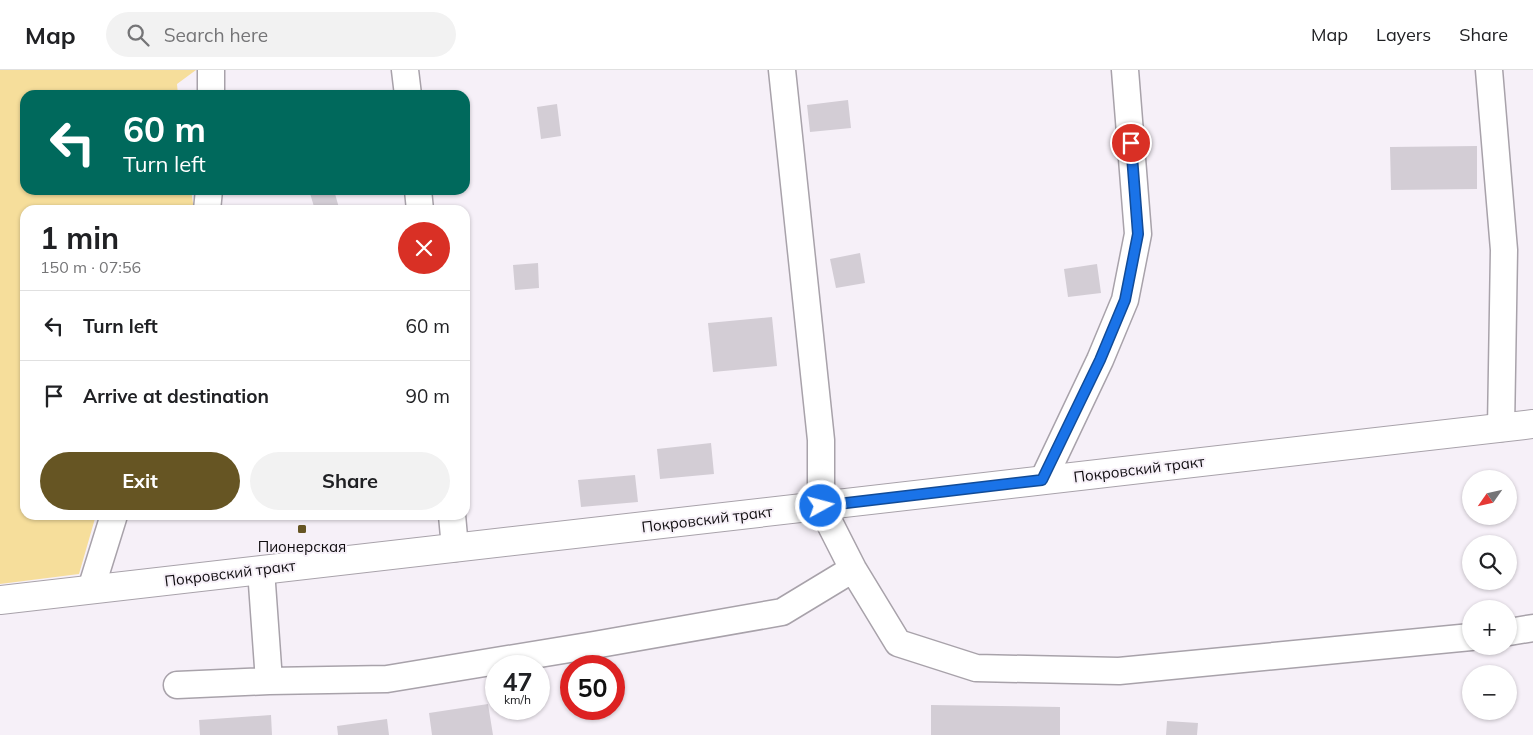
<!DOCTYPE html>
<meta charset="utf-8">
<style>
body{margin:0;font-family:Mulish,sans-serif;background:#f2f2f2;color:#202124;height:100vh;display:flex;flex-direction:column;font-size:19px;white-space:nowrap}
*{box-sizing:border-box;margin:0}
p{font-size:16px;color:#757577}
.icon{flex:none;width:28px;height:28px;fill:none;stroke:currentColor;stroke-width:2;stroke-linecap:round;stroke-linejoin:round}
.map{position:relative;flex:1;overflow:hidden}
.drawer{position:absolute;left:20px;top:135px;width:450px;height:315px;display:flex;flex-direction:column;background:#fff;border-radius:15px;box-shadow:0 1px 4px #0004}
.drawer>*{flex:none}
.guide{position:absolute;left:20px;top:20px;width:450px;height:105px;border-radius:15px;box-shadow:0 1px 4px #0004;background:#00695c;color:#fff;overflow:hidden}
.needle{width:32px;rotate:236deg}
.buttons{position:absolute;left:1462px;top:400px;display:grid;gap:10px}
.buttons a{display:grid;place-items:center;width:55px;height:55px;border-radius:50%;background:#fff;box-shadow:0 1px 4px #0004;font-size:25px}
.speed{position:absolute;left:485px;top:585px;display:flex;gap:10px;font-size:25px;font-weight:700;text-align:center}
.speed>*{display:grid;place-content:center;width:65px;height:65px;border-radius:50%;background:#fff;box-shadow:0 1px 4px #0004;line-height:1}
.speed small{font-size:12px;font-weight:400}
.speed .limit{border:8px solid #d22;background:#fff;color:#111}
.pin{position:absolute;display:grid;place-items:center;width:42px;height:42px;color:#fff;margin:-21px;border:2px solid #fff;border-radius:50%;box-shadow:0 1px 5px #0007}
.me{position:absolute;width:55px;margin:-28px;rotate:83deg;stroke-linejoin:round;filter:drop-shadow(0 0 4px #0008)}
.turn{display:flex;align-items:center;gap:18px;height:105px;padding:0 20px;font-size:22px}
.turn .icon{width:65px;height:65px;stroke-width:2.5}
.turn b{display:block;font-size:35px;line-height:42px}
.round{display:grid;place-items:center;flex:none;width:52px;height:52px;border-radius:26px;background:#f2f2f2}
.head{display:flex;align-items:center;justify-content:space-between;height:85px;padding:0 20px}
h1{font-size:30px;font-weight:700;line-height:38px}
.cta{display:flex;gap:10px;margin-top:auto;padding:10px 20px}
.cta a{flex:1;height:58px;border-radius:30px;background:#665523;color:#fff;font-size:20px;font-weight:700;line-height:58px;text-align:center}
.cta a+a{background:#f2f2f2;color:#202124}
ul{padding:0;list-style:none}
li{display:flex;align-items:center;gap:15px;height:70px;padding:0 20px;border-top:1px solid #e0e0e0}
li div{flex:1}
li b{display:block;font-size:19px}
li em{font-style:normal}
header{display:flex;align-items:center;gap:30px;box-sizing:border-box;height:70px;padding:0 25px;background:#fff;border-bottom:1px solid #e0e0e0}
header strong{font-size:24px}
nav{display:flex;gap:28px;margin-inline-start:auto;font-size:18px}
.search{width:350px;height:45px;background:#f2f2f2;display:flex;align-items:center;gap:12px;box-sizing:border-box;padding:0 18px;border-radius:28px;color:#757577;font-size:19px}
.map>svg:first-child{display:block}
</style>
<header>
<strong>Map</strong>
<div class="search"><svg class="icon" aria-label="search" viewBox="0 0 24 24"><circle cx="10" cy="10" r="6"/><path d="M15 15l6 6"/></svg>Search here</div>
<nav><a>Map</a><a>Layers</a><a>Share</a></nav>
</header>
<div class="map">
<svg width="1533" height="665" viewBox="0 0 1533 665">
<rect width="100%" height="100%" fill="#f6f0f8"/>
<!-- green -->
<path fill="#f6de9b" d="M0,0H196L177,14L178,25H25V120H191L194,140H25V445H96L79,504L0,514Z"/>
<!-- building -->
<path fill="#d3cdd5" d="M848,30L851,58L810,62L807,35Z
M557,34L561,66L541,69L537,37Z
M1477,76V119L1391,120L1390,77Z
M309,120H334L339,138L331,140H315Z
M860,183L865,213L836,218L830,189Z
M538,193L539,218L515,220L513,195Z
M1097,194L1101,223L1068,227L1064,199Z
M772,247L777,296L713,302L708,253Z
M711,373L714,404L660,409L657,379Z
M635,405L638,432L581,437L578,410Z
M488,634L493,665H432L429,643Z
M931,635L1060,637V665H931Z
M271,645L272,665H200L199,650Z
M387,649L389,665H338L337,656Z
M1167,651L1198,653L1197,665H1166Z"/>
<g fill="none" stroke-linecap="round" stroke-linejoin="round">
<defs>
<path id="minor" d="M211,0V25
M405,0L408,25
M782,0L821,370V436L853,499L898,573L976,598L1119,601L1471,567
M1489,0L1504,180L1501,358
M418,120L420,140
M207,140L209,120
M1043,410L1100,290L1125,230L1138,164L1125,0
M452,445L455,478
M261,500L269,611
M91,519L114,445
M1509,562L1533,558
M177,615L269,611L387,609L594,575L782,542L853,499"/>
<path id="major" d="M0,530L1533,354"/>
</defs>
<!-- minor casing -->
<use href="#minor" stroke="#a8a2aa" stroke-width="29"/>
<!-- major casing -->
<use href="#major" stroke="#a8a2aa" stroke-width="30"/>
<!-- minor -->
<use href="#minor" stroke="#fff" stroke-width="26"/>
<!-- major -->
<use href="#major" stroke="#fff" stroke-width="28"/>
</g>
<g fill="none" stroke-linecap="round" stroke-linejoin="round">
<defs>
<path id="route" d="M821,436L1042,410L1100,290L1125,230L1138,164L1131,73"/>
</defs>
<!-- route casing -->
<use href="#route" stroke="#114b97" stroke-width="12"/>
<!-- route -->
<use href="#route" stroke="#1a73e8" stroke-width="9"/>
</g>
<!-- markers -->
<rect fill="#665523" stroke="#f6f0f8" stroke-width="2" x="297" y="454" width="10" height="10" rx="2.5"/>
<g text-anchor="middle" dominant-baseline="central" stroke-width="4" stroke-linejoin="round" paint-order="stroke">
<!-- street labels -->
<g font-size="15" fill="#0f0c0f" stroke="#f6f0f8">
<text transform="translate(1139 399) rotate(-7)">Покровский тракт</text>
<text transform="translate(707 449) rotate(-7)">Покровский тракт</text>
<text transform="translate(230 503) rotate(-7)">Покровский тракт</text>
</g>
<!-- poi labels -->
<g font-size="15" fill="#0f0c0f" stroke="#f6f0f8">
<text x="302" y="476">Пионерская</text>
</g>
</g>
</svg>
<div class="buttons">
<a><svg class="needle" viewBox="-14 -14 28 28"><path d="M0-13l5 13h-10z" fill="#e53935"/><path d="M0 13l5-13h-10z" fill="#757577"/></svg></a>
<a><svg class="icon" aria-label="search" viewBox="0 0 24 24"><circle cx="10" cy="10" r="6"/><path d="M15 15l6 6"/></svg></a>
<a>+</a>
<a>−</a>
</div>
<div class="speed"><div>47<small>km/h</small></div><div class="limit">50</div></div>
<div class="pin" style="left:1131px;top:73px;background:#d93025"><svg class="icon" aria-label="arrive" viewBox="0 0 24 24"><path d="M6 21V4h12l-3 4 3 4H6"/></svg></div>
<svg class="me" style="left:821px;top:436px" viewBox="-20 -20 40 40"><circle r="17" fill="#1a73e8" stroke="#fff" stroke-width="3"/><path d="M0-11L8 9 0 5-8 9z" fill="#fff"/></svg>
<div class="guide">
<div class="turn"><svg class="icon" aria-label="left" viewBox="0 0 24 24"><path d="M17 20v-9H6M10 6l-5 5 5 5"/></svg><div><b>60 m</b>Turn left</div></div>
</div>
<section class="drawer">
<div class="head"><div><h1>1 min</h1><p>150 m · 07:56</p></div><a class="round" style="background:#d93025;color:#fff"><svg class="icon" aria-label="close" viewBox="0 0 24 24"><path d="M6 6l12 12M18 6L6 18"/></svg></a></div>
<ul>
<li><svg class="icon" aria-label="left" viewBox="0 0 24 24"><path d="M17 20v-9H6M10 6l-5 5 5 5"/></svg><div><b>Turn left</b></div><em>60 m</em></li>
<li><svg class="icon" aria-label="arrive" viewBox="0 0 24 24"><path d="M6 21V4h12l-3 4 3 4H6"/></svg><div><b>Arrive at destination</b></div><em>90 m</em></li>
</ul>
<div class="cta"><a>Exit</a><a>Share</a></div>
</section>
</div>
